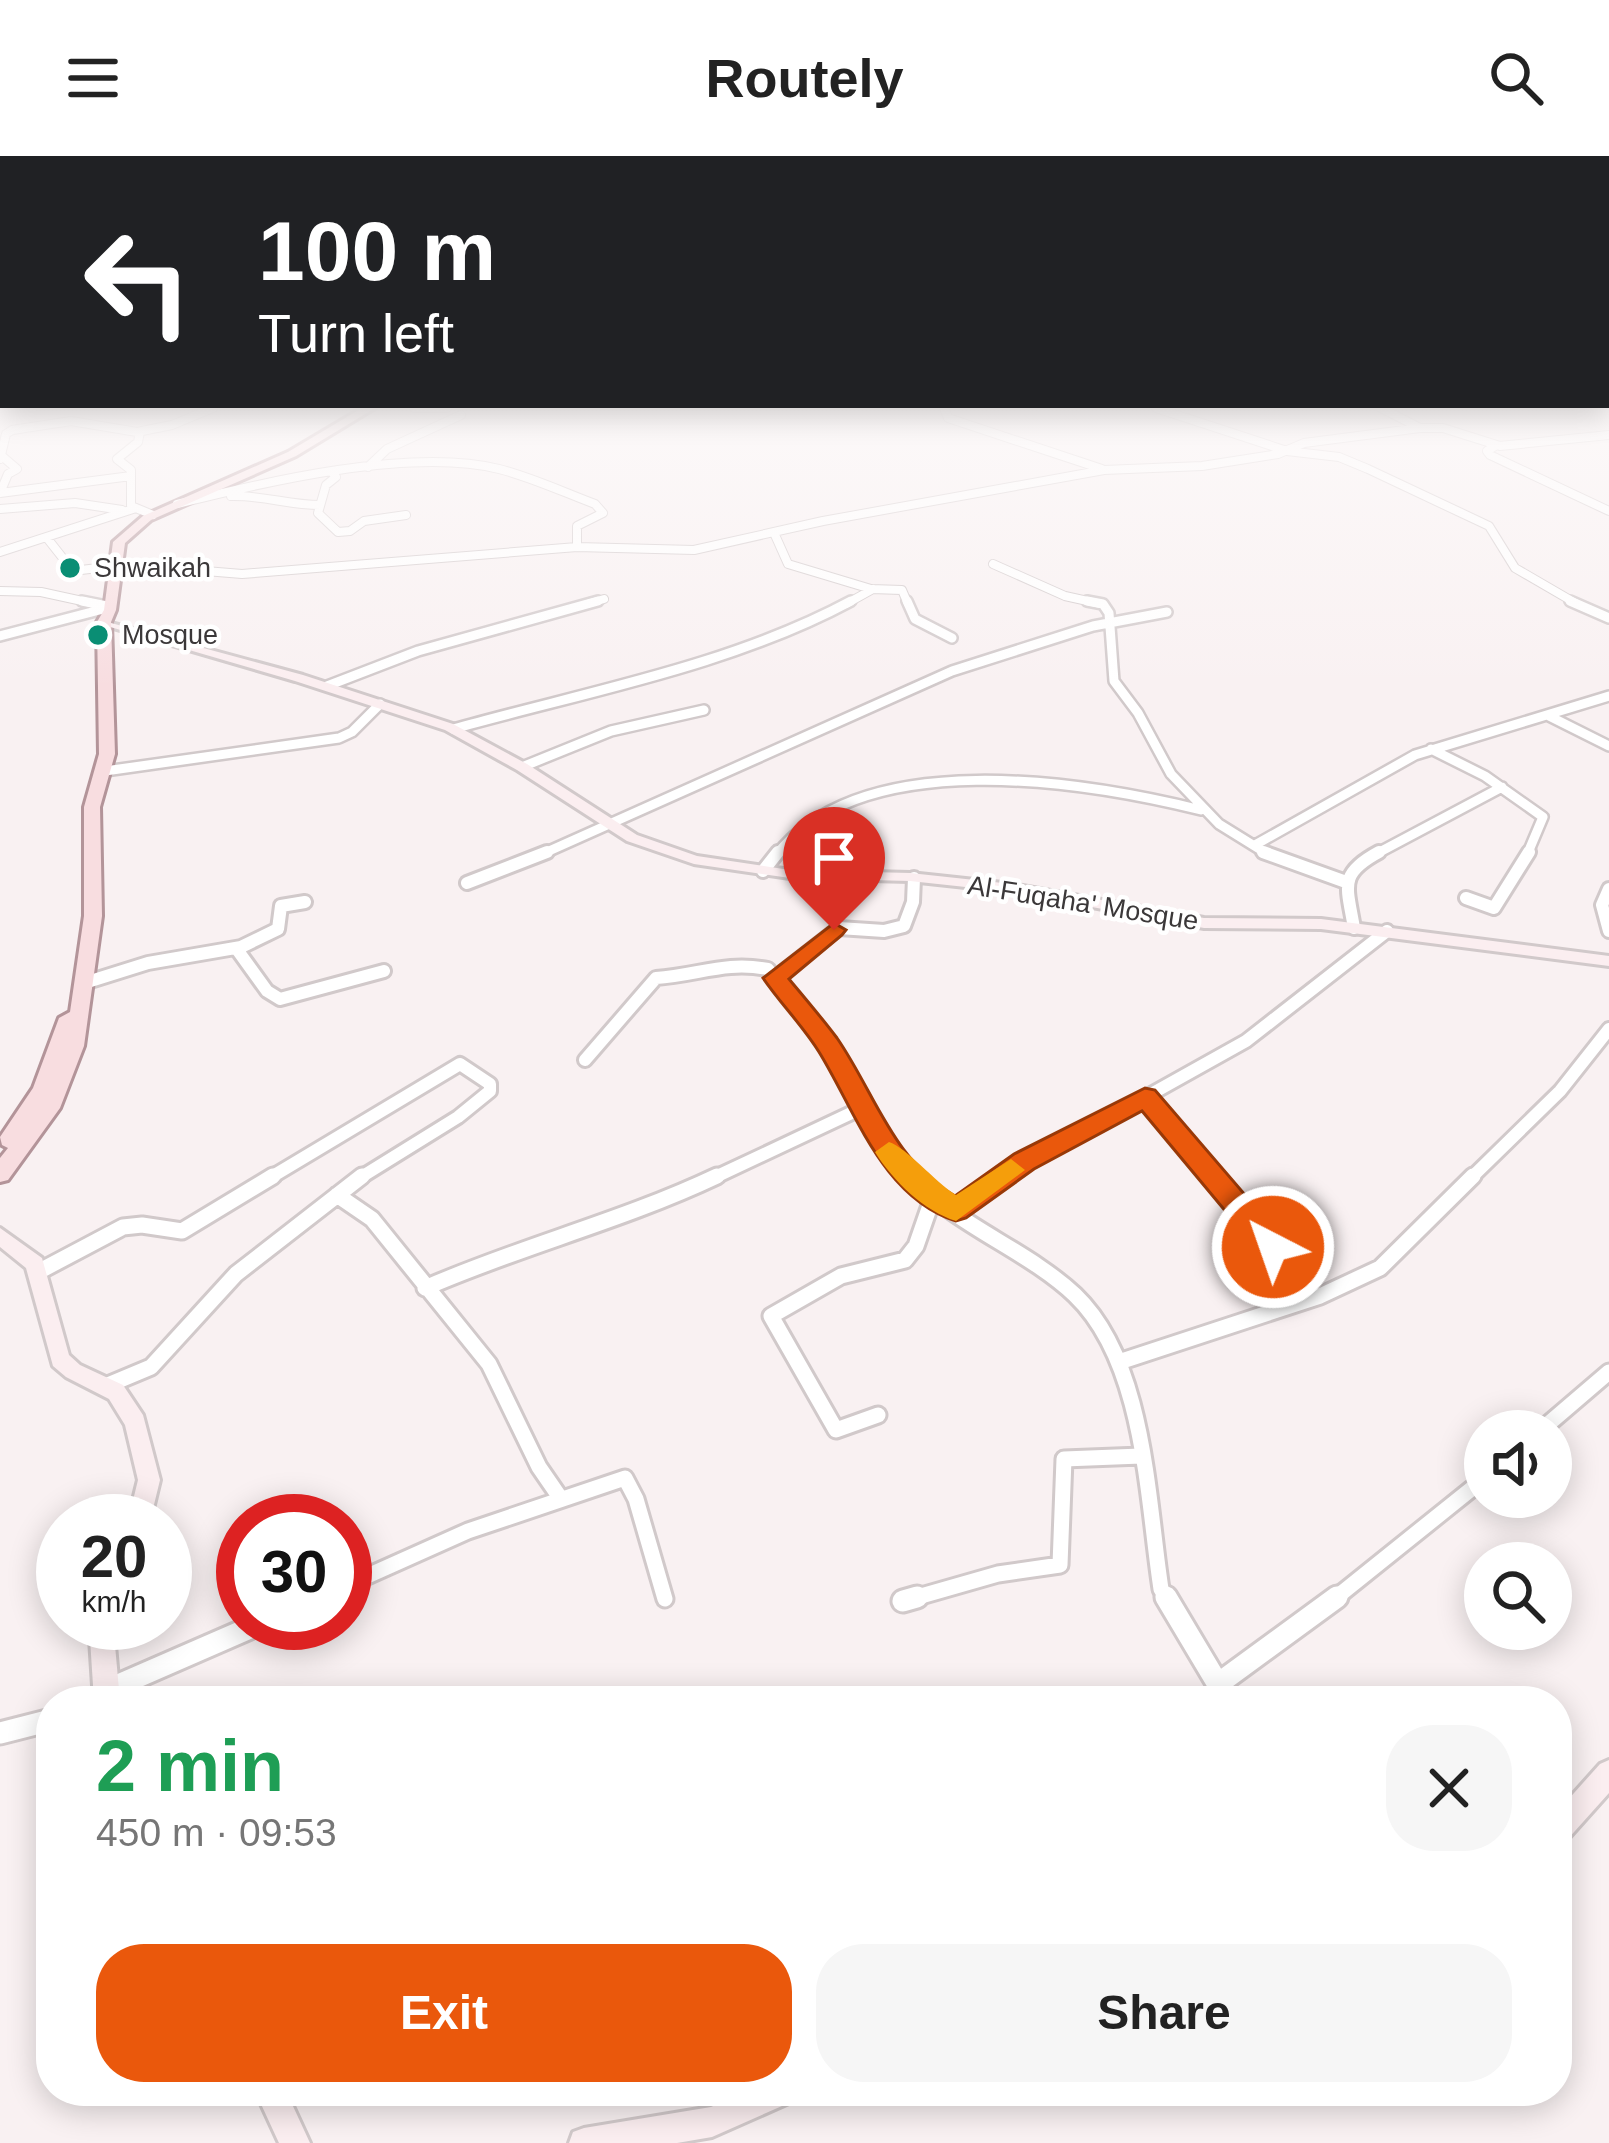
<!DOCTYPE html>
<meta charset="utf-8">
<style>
body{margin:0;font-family:Arial,sans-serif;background:#f6f6f6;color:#222;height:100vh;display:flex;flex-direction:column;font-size:45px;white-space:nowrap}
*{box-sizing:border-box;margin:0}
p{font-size:39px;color:#767676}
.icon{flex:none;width:66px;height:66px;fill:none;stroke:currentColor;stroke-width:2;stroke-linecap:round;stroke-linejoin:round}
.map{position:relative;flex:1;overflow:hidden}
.sheet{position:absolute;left:36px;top:1530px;width:1536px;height:420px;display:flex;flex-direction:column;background:#fff;border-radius:48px;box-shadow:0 6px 30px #0003}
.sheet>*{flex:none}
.hud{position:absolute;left:0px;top:0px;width:1611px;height:252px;box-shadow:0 6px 30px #0003;background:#202124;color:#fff;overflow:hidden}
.controls{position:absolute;left:1464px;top:1254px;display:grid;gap:24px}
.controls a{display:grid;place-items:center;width:108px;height:108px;border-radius:50%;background:#fff;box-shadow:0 6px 30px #0003;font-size:60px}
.speed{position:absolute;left:36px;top:1338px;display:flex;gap:24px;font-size:60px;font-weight:700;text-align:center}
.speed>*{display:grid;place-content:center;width:156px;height:156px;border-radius:50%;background:#fff;box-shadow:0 6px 30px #0003;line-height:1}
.speed small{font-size:30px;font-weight:400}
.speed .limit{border:18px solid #d22;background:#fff;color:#111}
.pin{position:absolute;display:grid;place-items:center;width:102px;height:102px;color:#fff;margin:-123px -51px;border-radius:50% 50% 50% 0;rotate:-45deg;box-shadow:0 0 12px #0007}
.pin .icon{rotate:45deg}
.me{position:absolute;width:132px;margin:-66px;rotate:319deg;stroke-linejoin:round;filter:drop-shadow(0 0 9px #0008)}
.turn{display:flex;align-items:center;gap:42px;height:252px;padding:0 60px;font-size:54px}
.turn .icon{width:156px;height:156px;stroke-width:2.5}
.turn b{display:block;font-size:84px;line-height:102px}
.round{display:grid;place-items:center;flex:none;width:126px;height:126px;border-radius:48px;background:#f6f6f6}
.headline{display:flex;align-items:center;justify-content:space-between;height:204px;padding:0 60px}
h1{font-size:72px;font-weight:700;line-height:90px;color:#1e9e55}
.primary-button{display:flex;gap:24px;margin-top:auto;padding:24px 60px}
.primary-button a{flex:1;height:138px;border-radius:48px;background:#ea580c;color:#fff;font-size:48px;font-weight:700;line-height:138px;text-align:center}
.primary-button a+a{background:#f6f6f6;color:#222}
header{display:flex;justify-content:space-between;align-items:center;height:156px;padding:0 60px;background:#fff;font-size:54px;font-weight:700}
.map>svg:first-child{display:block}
</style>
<header><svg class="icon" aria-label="menu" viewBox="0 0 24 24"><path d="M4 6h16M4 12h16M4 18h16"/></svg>Routely<svg class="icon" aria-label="search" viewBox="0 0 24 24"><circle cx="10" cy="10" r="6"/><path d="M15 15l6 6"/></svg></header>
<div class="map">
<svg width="1609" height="1987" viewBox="0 0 1609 1987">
<rect width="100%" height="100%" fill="#f9f1f2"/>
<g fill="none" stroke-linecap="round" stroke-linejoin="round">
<defs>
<path id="street-far4" d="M414,252H447
M944,252L948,262L1102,313
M1156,252L1287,295L1339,301L1368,313L1489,370L1515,412L1577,448
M1381,252L1420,272
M140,276L138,286L117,303L131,314V350L153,359
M1495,290L1487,295L1490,299L1609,355
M0,303L6,278L12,274L71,265L137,276L172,269L213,252
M368,311L387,293L461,259
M332,316L336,321L326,329L318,357L338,376L350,375L364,365L406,359
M0,337L131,320
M0,337L8,318L17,313L3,301
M231,340C262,339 289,349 320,349
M177,348C264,326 412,291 499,313C531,321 563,336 595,348L603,357L577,370V391
M0,353L75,347L122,354
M775,379L788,408L871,433L902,434L908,448
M47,382L73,415L114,410
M0,396L133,353
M993,408L1065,440L1101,448
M113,418L181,413L242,418L577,391L694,394L823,365L1104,314L1202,310L1278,298L1304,287L1420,272H1443L1500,290L1609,279
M0,435L41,436L96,448
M587,448L604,443
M846,448L873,433"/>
<path id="street-far3" d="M82,445L107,450
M907,445L915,463L952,482
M1087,445L1103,448L1109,457L1114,525L1138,557L1171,618L1219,668L1269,699
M1570,445L1609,462
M0,480L111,451
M327,530L418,495L598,445
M1549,560L1609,590
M453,573C585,536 730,510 851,445
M1431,593L1485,620L1543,661L1527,699
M522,611L611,575L704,554
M105,615L339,582L352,576L380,548
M1255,689L1415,599L1609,540
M540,699L952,515L1093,470L1167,456
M776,699C862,589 1083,625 1201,654
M1374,699L1502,631"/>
<path id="street-far2" d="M1263,696L1346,726
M763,715L778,696
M467,727L547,696
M1609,733L1602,749L1609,775
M1466,742L1494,752L1529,696
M1354,772C1347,730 1338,718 1379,696
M236,792L267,835L280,843L384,815
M775,822L839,772L884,775L904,770L913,746L914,722
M81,828L148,807L241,791L278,773L281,750L305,746
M585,904L656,822C699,819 725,805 768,813L828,889L882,988L914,1023
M1146,941L1214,1023
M268,1023L460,908L490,928V935L458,961L358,1023
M711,1023L862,952
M999,1023L1246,885L1387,775
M1470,1023L1560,935L1609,873"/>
<path id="street-far1" d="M911,1020C956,1070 1026,1093 1075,1139C1145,1206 1147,1342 1161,1433L1168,1444
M1212,1020L1313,1142
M337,1039L372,1063L489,1208L539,1311L561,1343
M956,1054L1004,1020
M38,1116L123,1071L142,1069L182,1075L273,1020
M425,1132C521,1090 622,1065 717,1020
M1119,1206L1320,1140L1380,1112L1473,1020
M108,1229L151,1211L236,1118L362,1020
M878,1259L836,1274L771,1160L841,1120L905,1104L916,1090L933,1041
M1540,1275L1609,1216
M345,1430L468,1375L625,1322L636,1343L665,1443
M907,1444L998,1418L1060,1409L1064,1303L1141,1300
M1333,1444L1485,1322"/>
<path id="street" d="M1166,1441L1228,1545
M903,1445L917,1441
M1218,1528L1337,1441
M105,1535L261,1467
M0,1577L51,1564"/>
<path id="secondary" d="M100,464L303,519L453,568L527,608L637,679L697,700L790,714L910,717L1012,728L1204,762L1321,763L1609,800V810L1321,773L1204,772L1012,736L910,725L790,722L694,708L627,685L517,614L445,574L295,525L100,468Z
M0,1072L42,1102L69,1199L80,1209L123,1229L143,1259L160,1324L150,1365H128L138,1324L125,1269L109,1243L66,1221L53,1210L26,1112L0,1091Z
M89,1467H113L120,1545H94Z
M1609,1604V1637L1566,1685L1557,1689V1656L1600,1608Z
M255,1935H286L310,1987H279Z
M746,1935H795L791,1946L712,1981L677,1987H569L573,1976L584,1972L711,1951Z"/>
<path id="primary" d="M362,252H375L296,300L151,364L125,387L116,454L111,466L115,598L100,651L102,760L84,890L60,952L8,1024L0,1026V1002L8,992L2,989L0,981L33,932L59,862L70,856L84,760V651L99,598L97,466L104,454L113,386L143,360L288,296Z"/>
</defs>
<!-- street-far4 casing -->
<use href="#street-far4" stroke="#d1c9ca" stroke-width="10"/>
<!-- street-far3 casing -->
<use href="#street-far3" stroke="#d1c9ca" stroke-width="14"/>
<!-- street-far2 casing -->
<use href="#street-far2" stroke="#d1c9ca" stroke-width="18"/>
<!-- street-far1 casing -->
<use href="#street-far1" stroke="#d1c9ca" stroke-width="21"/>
<!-- street casing -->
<use href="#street" stroke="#d1c9ca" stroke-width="27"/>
<!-- secondary casing -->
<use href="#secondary" stroke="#d1c9ca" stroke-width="6"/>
<!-- primary casing -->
<use href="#primary" stroke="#b39499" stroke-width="6"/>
<!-- street-far4 -->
<use href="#street-far4" stroke="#fff" stroke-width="8"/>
<!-- street-far3 -->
<use href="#street-far3" stroke="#fff" stroke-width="9"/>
<!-- street-far2 -->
<use href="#street-far2" stroke="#fff" stroke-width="12"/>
<!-- street-far1 -->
<use href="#street-far1" stroke="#fff" stroke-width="15"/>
<!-- street -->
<use href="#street" stroke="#fff" stroke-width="21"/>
<!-- secondary -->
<use href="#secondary" fill="#fbeef0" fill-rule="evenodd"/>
<!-- primary -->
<use href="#primary" fill="#f8dde0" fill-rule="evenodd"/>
</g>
<!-- sky -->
<linearGradient id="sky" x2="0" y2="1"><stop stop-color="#92c7e0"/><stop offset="0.47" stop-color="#fcf9f9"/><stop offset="1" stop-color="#fcf9f9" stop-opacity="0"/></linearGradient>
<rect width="1609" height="531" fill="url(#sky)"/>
<!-- route -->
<path fill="#ea580c" stroke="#983908" stroke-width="3" d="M834,767L846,774L842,779L789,823C805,842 822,862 837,882C875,937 893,1005 955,1040L1014,998L1145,932L1155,934L1283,1083L1287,1091L1283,1099H1262L1142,955L1034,1013L966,1062L956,1065C882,1041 856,956 819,896C803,870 780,847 763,822Z"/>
<!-- slow -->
<path fill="#f59e0b" d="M889,986C906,991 935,1026 956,1039L1011,1003L1025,1014L956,1065C924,1055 893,1025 875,996Z"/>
<!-- markers -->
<g fill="#0a8e74" stroke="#fff" stroke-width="4.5">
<circle cx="70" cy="412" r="12"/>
<circle cx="98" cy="479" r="12"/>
</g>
<g text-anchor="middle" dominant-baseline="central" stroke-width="9" stroke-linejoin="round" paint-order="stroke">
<!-- far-poi labels -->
<g font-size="27" fill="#3b3839" stroke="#fff" text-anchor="start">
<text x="94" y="412">Shwaikah</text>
<text x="122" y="479">Mosque</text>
</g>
<!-- far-street labels -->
<g font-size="27" fill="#3b3839" stroke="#fff">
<text transform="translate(1083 747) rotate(9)">Al-Fuqaha' Mosque</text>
</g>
</g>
</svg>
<div class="controls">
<a><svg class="icon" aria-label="sound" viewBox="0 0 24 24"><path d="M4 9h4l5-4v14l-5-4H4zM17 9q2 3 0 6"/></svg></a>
<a><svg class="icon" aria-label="search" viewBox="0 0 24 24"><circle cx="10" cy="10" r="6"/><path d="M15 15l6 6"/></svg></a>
</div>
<div class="speed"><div>20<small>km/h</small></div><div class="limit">30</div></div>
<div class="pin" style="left:834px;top:774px;background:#d93025"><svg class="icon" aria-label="arrive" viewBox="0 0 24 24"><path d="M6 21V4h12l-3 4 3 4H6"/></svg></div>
<svg class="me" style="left:1273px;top:1091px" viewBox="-20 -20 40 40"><circle r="17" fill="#ea580c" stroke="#fff" stroke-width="3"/><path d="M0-11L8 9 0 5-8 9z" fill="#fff"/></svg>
<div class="hud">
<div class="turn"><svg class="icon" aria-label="left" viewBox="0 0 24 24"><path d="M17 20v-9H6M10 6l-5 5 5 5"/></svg><div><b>100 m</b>Turn left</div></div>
</div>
<section class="sheet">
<div class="headline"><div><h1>2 min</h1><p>450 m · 09:53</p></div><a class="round"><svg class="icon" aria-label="close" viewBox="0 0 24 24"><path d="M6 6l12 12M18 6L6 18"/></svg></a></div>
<div class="primary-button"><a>Exit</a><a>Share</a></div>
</section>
</div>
